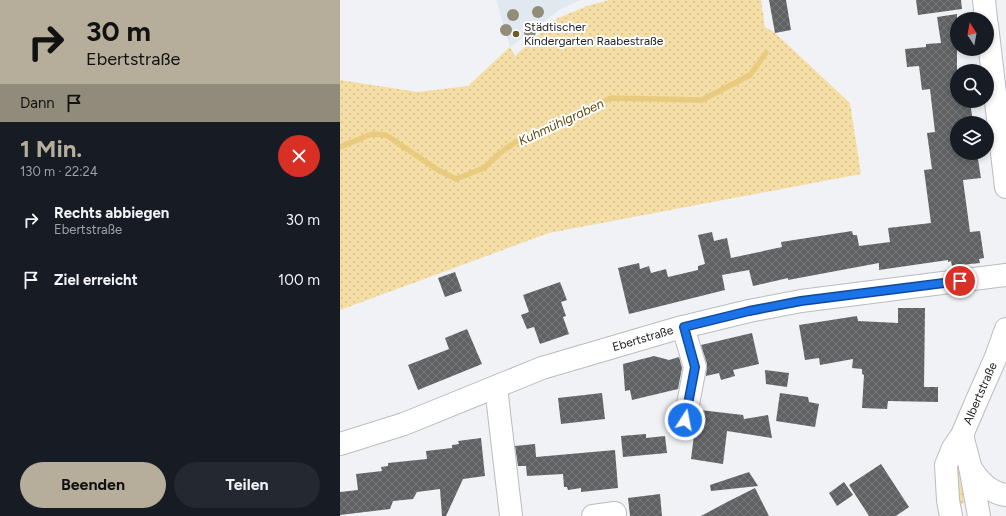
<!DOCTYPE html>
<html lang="de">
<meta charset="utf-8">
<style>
body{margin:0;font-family:Figtree,sans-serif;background:#242831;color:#f1f3f6;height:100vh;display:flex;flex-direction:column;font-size:15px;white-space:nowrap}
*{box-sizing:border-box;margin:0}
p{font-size:13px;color:#9ea1a6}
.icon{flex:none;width:22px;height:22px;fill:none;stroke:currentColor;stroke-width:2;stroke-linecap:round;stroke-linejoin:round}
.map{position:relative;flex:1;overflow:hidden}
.details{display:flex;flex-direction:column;background:#171b24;width:340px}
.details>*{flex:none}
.guide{background:#b6ae9a;color:#111;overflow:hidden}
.needle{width:26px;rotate:349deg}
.buttons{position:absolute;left:610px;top:12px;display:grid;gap:8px}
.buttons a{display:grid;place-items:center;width:44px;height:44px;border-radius:50%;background:#171b24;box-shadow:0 2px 6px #0003;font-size:20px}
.pin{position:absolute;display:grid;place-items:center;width:34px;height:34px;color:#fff;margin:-17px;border:2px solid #fff;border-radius:50%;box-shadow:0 1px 4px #0007}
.me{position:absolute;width:44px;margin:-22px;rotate:11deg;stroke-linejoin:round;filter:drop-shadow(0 0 3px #0008)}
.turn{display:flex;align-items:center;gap:14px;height:84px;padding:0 20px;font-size:18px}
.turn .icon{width:52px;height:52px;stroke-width:2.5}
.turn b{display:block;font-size:28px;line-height:34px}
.then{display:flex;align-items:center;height:38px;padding:0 20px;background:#0003;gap:8px;font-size:15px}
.round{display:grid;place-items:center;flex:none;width:42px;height:42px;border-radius:21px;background:#242831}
.overview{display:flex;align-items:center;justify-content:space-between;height:68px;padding:0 20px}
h1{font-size:24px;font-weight:700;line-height:30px;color:#b6ae9a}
.action{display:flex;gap:8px;margin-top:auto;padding:8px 20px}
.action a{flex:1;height:46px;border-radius:24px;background:#b6ae9a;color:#111;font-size:16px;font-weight:700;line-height:46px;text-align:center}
.action a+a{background:#242831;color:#f1f3f6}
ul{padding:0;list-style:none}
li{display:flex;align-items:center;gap:12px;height:60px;padding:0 20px}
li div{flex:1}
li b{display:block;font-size:15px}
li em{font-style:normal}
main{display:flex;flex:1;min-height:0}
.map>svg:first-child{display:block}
</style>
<main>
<section class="details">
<div class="guide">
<div class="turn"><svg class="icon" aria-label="right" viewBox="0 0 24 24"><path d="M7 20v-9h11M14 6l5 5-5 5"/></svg><div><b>30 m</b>Ebertstraße</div></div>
<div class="then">Dann<svg class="icon" aria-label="arrive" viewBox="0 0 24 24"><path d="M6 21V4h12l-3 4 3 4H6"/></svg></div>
</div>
<div class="overview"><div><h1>1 Min.</h1><p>130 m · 22:24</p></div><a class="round" style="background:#d93025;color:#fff"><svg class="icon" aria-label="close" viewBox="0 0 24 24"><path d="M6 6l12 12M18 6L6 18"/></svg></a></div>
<ul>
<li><svg class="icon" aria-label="right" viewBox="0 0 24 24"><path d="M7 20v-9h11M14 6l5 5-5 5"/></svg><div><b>Rechts abbiegen</b><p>Ebertstraße</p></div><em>30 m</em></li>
<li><svg class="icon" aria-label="arrive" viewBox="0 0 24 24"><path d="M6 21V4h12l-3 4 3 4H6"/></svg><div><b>Ziel erreicht</b></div><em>100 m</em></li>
</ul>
<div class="action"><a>Beenden</a><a>Teilen</a></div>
</section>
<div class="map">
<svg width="666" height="516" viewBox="0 0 666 516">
<defs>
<pattern id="grass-dots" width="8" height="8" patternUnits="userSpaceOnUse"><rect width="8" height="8" fill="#f5dea5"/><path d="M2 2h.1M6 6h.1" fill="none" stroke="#d2be8e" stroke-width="1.8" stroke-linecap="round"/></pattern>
<pattern id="building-cross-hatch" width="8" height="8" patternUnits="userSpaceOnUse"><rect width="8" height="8" fill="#5f6163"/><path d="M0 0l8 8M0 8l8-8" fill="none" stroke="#76787a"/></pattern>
</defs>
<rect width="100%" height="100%" fill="#f0f2f5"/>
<!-- built -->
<path fill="#e0e8f0" d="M156,0H241L222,8L170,47Z"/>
<!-- grass -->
<path fill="url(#grass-dots)" d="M269,0H421L425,27L435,33L510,103L521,174L209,233L0,310V80L78,92L128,86L170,47L175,56L216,19L247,6Z
M620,459V470L624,503L613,506L610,478Z"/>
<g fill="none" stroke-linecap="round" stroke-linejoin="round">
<!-- stream -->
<path stroke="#e9cb7f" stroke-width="5.5" d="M0,147L32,134L46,135L98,170L116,179L144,168L160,153L177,141L271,98L362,100L410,75L426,53"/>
</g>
<!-- building -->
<path fill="url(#building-cross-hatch)" d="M429,0H446L451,30L435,33Z
M576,0H621L622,9L578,15Z
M617,14V101H630L633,123H617V153H637L641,178L623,180L630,232L640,231L644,258L639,259L640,263L612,266L611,261L608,262V260L539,270V263L448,280V278L413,286L409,270L382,275L385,290L289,314L278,268L299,263L300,269L309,266L311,273L326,269L328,277L358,270V266L365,264L358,235L372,232L374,241L387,238L391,258L442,247L441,242L512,231L513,235H517L519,246L550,242L548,228L591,223L584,170L592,169L587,133L595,132L590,89L582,90L579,66L567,67L565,49L586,47V44L601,43L597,17Z
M115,272L122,291L105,297L98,278Z
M220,282L227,300L221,302L226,316L223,317L229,334L200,344L194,327L187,329L181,315L189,312L183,295Z
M558,308H585L584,387H598V402L548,401L547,409L522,408L524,375L522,374V369L512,368L513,359L480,365L479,358L465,360L459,325L517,316L518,321L558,323Z
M127,329L142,364L78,390L68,365L109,349L105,338Z
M412,333L419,364L393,370L395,376L381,380L379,373L366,376L367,364L361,345Z
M314,356L329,360L339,357L342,368L338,389L292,400L290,390L285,391L283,364Z
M425,370L449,373L447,387L426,384Z
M262,393L265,419L221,424L218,398Z
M440,393L468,397L469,402L479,404L475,427L436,421Z
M360,410L403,415L404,419L428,415L432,438L387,431L383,464L351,459L355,427Z
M306,434V438L325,436L327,453L283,457L281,436Z
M141,438L145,476L123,479L106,516H102L100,489L77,492L73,499L53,501L50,509L0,515V492L18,490L16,474L42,471L41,467L48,466V463L87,459L86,451L112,448V445L119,444L118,441Z
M195,444L196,457L275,450L278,488L241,492V488L228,490L227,487H224L223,474L187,476L186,466H178L175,446Z
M541,464L569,507L556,516H529L509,485Z
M409,472L418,486L371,491L370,485Z
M504,482L513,495L497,506L489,493Z
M415,488L429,516H361L389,501Z
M320,494L322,516H290L288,498Z"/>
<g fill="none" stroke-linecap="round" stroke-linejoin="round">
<defs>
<g id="minor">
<path d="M644,0L646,19"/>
<path d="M647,25L666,187"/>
<path d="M343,327L355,367L345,420"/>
<path d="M156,387L171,516"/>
<path d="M622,435L630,466L639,516"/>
<path id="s1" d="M0,444L64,424L202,368L335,329L409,311L461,301L666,275"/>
<path d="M630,467C638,480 650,493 666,495"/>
<path d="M253,516L275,513"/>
<path id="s2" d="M611,516L608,500L606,465L613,448L622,435L637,400L656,357L666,329"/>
</g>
</defs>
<!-- minor casing -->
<use href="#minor" stroke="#babcbf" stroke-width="24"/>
<!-- minor -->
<use href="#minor" stroke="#fff" stroke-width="22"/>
</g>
<!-- trees -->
<g fill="#928c7b">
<circle cx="198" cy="12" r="6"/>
<circle cx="173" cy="15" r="6"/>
<circle cx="166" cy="30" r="6"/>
<circle cx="190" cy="32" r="6"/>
</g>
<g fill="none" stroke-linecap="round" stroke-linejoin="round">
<defs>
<path id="route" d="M345,420L355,367L344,327L409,311L461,301L620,281"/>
</defs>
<!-- route casing -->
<use href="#route" stroke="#114b97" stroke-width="10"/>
<!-- route -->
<use href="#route" stroke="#1a73e8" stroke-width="7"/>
</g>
<!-- markers -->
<circle fill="#6e5a29" stroke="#fff" stroke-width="1.5" cx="176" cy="34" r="4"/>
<g text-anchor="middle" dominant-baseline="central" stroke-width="4" stroke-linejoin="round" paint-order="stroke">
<!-- poi labels -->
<g font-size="12" fill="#242425" stroke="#fff" text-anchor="start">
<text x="184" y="27">Städtischer<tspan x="184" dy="14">Kindergarten Raabestraße</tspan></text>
</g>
<!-- street labels -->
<g font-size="12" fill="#242425" stroke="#fff">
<text stroke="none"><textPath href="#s1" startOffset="321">Ebertstraße</textPath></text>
<text stroke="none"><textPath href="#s2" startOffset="131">Albertstraße</textPath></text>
</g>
<!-- water labels -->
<g font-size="13" font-style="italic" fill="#604c11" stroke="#fff">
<text transform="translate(221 122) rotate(-25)">Kuhmühlgraben</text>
</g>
</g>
</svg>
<div class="buttons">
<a><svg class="needle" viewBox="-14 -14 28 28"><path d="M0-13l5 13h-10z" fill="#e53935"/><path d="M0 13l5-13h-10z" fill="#9ea1a6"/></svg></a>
<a><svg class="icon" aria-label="search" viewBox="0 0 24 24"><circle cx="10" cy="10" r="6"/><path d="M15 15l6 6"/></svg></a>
<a><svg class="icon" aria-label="layers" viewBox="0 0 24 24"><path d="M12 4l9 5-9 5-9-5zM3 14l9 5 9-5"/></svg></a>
</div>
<div class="pin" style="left:620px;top:281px;background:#d93025"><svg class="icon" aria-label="arrive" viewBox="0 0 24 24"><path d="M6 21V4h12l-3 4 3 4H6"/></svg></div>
<svg class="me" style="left:345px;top:420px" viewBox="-20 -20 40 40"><circle r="17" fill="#1a73e8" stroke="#fff" stroke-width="3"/><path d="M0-11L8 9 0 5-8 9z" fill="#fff"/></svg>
</div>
</main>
